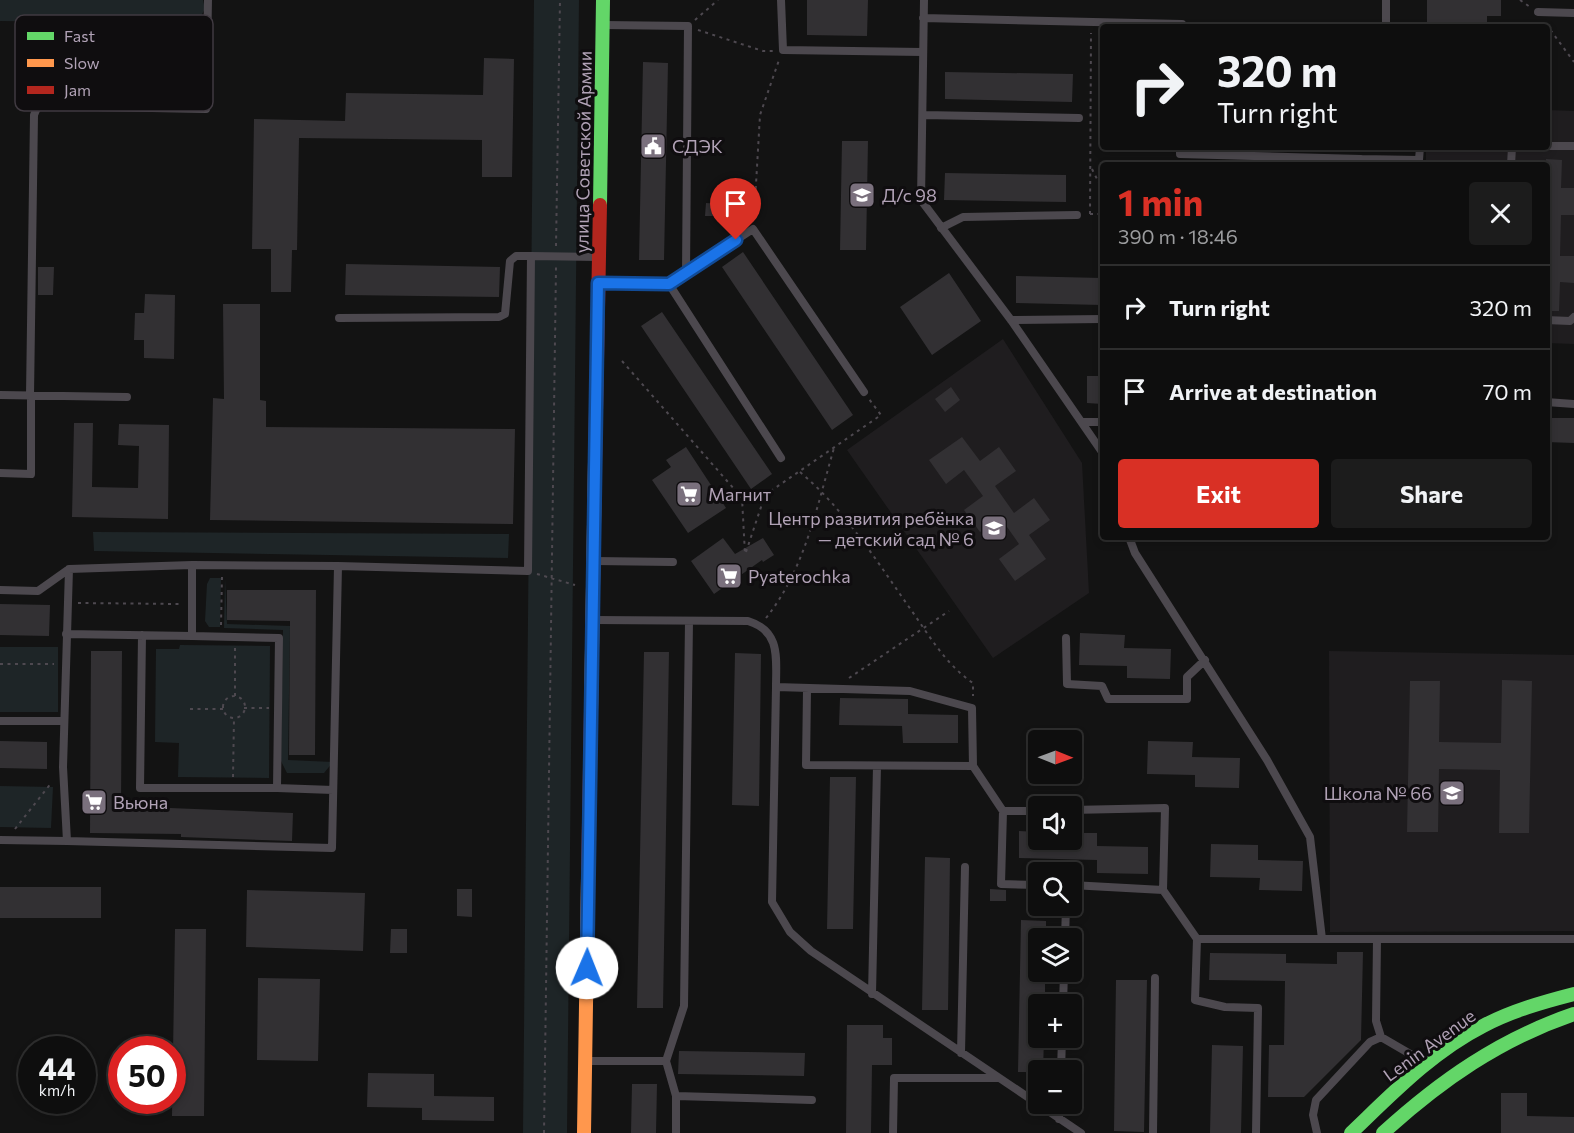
<!DOCTYPE html>
<meta charset="utf-8">
<style>
body{margin:0;font-family:Commissioner,sans-serif;background:#1c1c1c;color:#f1f3f6;height:100vh;display:flex;flex-direction:column;font-size:22px;white-space:nowrap}
*{box-sizing:border-box;margin:0}
p{font-size:20px;color:#9b9c9e}
.icon{flex:none;width:33px;height:33px;fill:none;stroke:currentColor;stroke-width:2;stroke-linecap:round;stroke-linejoin:round}
.map{position:relative;flex:1;overflow:hidden}
.drawer{position:absolute;left:1100px;top:162px;width:450px;height:378px;display:flex;flex-direction:column;background:#0e0e0e;border-radius:6px;box-shadow:0 3px 9px #0003,0 0 0 2px #2e2e2e}
.drawer>*{flex:none}
.hud{position:absolute;left:1100px;top:24px;width:450px;height:126px;border-radius:6px;box-shadow:0 3px 9px #0003,0 0 0 2px #2e2e2e;background:#0e0e0e;color:#f1f3f6;overflow:hidden}
.needle{width:39px;rotate:91deg}
.buttons{position:absolute;left:1028px;top:730px;display:grid;gap:12px}
.buttons a{display:grid;place-items:center;width:54px;height:54px;border-radius:6px;background:#0e0e0e;box-shadow:0 3px 9px #0003,0 0 0 2px #2e2e2e;font-size:30px}
.speed{position:absolute;left:18px;top:1036px;display:flex;gap:12px;font-size:30px;font-weight:700;text-align:center}
.speed>*{display:grid;place-content:center;width:78px;height:78px;border-radius:50%;background:#0e0e0e;box-shadow:0 3px 9px #0003,0 0 0 2px #2e2e2e;line-height:1}
.speed small{font-size:15px;font-weight:400}
.speed .limit{border:9px solid #d22;background:#fff;color:#111}
.pin{position:absolute;display:grid;place-items:center;width:51px;height:51px;color:#fff;margin:-62px -26px;border-radius:50% 50% 50% 0;rotate:-45deg;box-shadow:0 0 6px #0007}
.pin .icon{rotate:45deg}
.me{position:absolute;width:66px;margin:-33px;rotate:1deg;stroke-linejoin:round;filter:drop-shadow(0 0 4px #0008)}
.turn{display:flex;align-items:center;gap:21px;height:126px;padding:0 18px;font-size:27px}
.turn .icon{width:78px;height:78px;stroke-width:2.5}
.turn b{display:block;font-size:42px;line-height:51px}
.round{display:grid;place-items:center;flex:none;width:63px;height:63px;border-radius:6px;background:#1c1c1c}
.summary{display:flex;align-items:center;justify-content:space-between;height:102px;padding:0 18px}
h1{font-size:36px;font-weight:700;line-height:45px;color:#d93025}
.cta{display:flex;gap:12px;margin-top:auto;padding:12px 18px}
.cta a{flex:1;height:69px;border-radius:6px;background:#d93025;color:#fff;font-size:24px;font-weight:700;line-height:69px;text-align:center}
.cta a+a{background:#1c1c1c;color:#f1f3f6}
ul{padding:0;list-style:none}
li{display:flex;align-items:center;gap:18px;height:84px;padding:0 18px;border-top:2px solid #2e2e2e}
li div{flex:1}
li b{display:block;font-size:22px}
li em{font-style:normal}
.map>svg:first-child{display:block}
</style>
<div class="map">
<svg width="1574" height="1133" viewBox="0 0 1574 1133">
<rect width="100%" height="100%" fill="#131313"/>
<!-- built -->
<path fill="#1f1d1f" d="M1547,110L1574,111V344L1547,343L1546,165H1426V147H1546Z
M1003,339L1082,463L1089,593L993,658L847,450Z
M1329,651L1574,655V931L1330,932Z"/>
<!-- green -->
<path fill="#1e2527" d="M0,0H203L205,9L195,26L146,22L97,26L76,22L0,21Z
M534,0H579L567,1133H523Z
M93,532L509,534L508,558L94,551Z
M210,578H221L220,627H209L205,621L207,584Z
M225,578L227,624L290,626L288,760L333,762L324,773H287L281,761L283,630L224,628Z
M180,645L270,646L269,778L178,777L179,743L155,742L156,649H179Z
M0,647H58V712H0Z
M0,786L53,787L51,828L0,827Z"/>
<!-- building -->
<path fill="#323033" d="M807,0H868L867,36L807,35Z
M1427,0H1501V16H1487V27H1427Z
M484,58L514,59L512,177H482V140L299,138L297,250H292L291,292H271V249H252L254,119L345,121L346,93L483,95Z
M643,62L668,63L664,260H639Z
M945,72L1073,74L1072,102L945,99Z
M842,141H868L866,250H840Z
M1546,159L1562,160L1561,188H1574V215H1561L1560,256H1574V283L1560,282L1559,311H1546L1549,188H1546Z
M945,173L1066,175V202L944,200Z
M706,203L721,204V216H705Z
M743,252L853,415L832,430L722,267Z
M346,264L500,267L499,297L345,295Z
M38,267H54L53,295H38Z
M949,273L981,321L932,355L900,307Z
M1016,276L1102,278V305L1016,303Z
M145,294L175,295L174,359L144,358V340H134L135,313H144Z
M223,304H260V400L266,401V427L515,429L513,524L210,520L213,398L224,399Z
M662,312L772,474L751,489L641,326Z
M1087,376H1102V404L1087,403Z
M951,387L960,400L945,412L935,399Z
M1546,418H1574V443L1546,442Z
M74,423H93L92,487L138,488L139,446L118,445L119,424L169,425L168,519L72,517Z
M962,437L980,461L999,447L1016,471L995,486L1014,513L1034,498L1050,520L1029,535L1046,559L1015,581L999,559L1019,544L1000,517L980,532L964,510L983,496L964,470L946,484L929,460Z
M686,447L726,508L688,533L652,480L671,467L666,460Z
M723,538L735,554L763,538L774,555L763,562L762,560L714,594L691,561Z
M227,590H316L315,755H289L290,621L227,620Z
M0,604L50,605L49,636L0,635Z
M1080,633L1125,635L1124,648L1171,649L1170,679L1127,678V666L1079,665Z
M91,651H122L121,806L293,813L292,841L181,837V834L90,833Z
M644,652H669L663,1008H637Z
M735,653L761,654L759,806L732,805Z
M1502,680L1532,681L1529,833H1499L1500,770L1439,769L1438,832H1407L1410,681H1440L1439,742L1501,743Z
M840,698L908,699V714L958,715V743H903L902,726L839,725Z
M0,741L47,742V769L0,768Z
M1148,741L1193,742L1192,757L1240,758L1239,788L1195,787V775L1147,774Z
M830,777H856L853,929H827Z
M1019,831L1038,832V840H1071V833H1097V846L1148,847V874L1097,873V860L1019,858Z
M1211,844L1258,845V860L1303,861L1302,891L1259,890L1260,878L1210,877Z
M925,857L950,858L948,1010H922Z
M0,887H101V918H0Z
M457,889H472V917L457,916Z
M990,889L1006,890V901H990Z
M247,890L365,893L363,951L246,947Z
M1021,920L1046,921V939H1038V972H1045V1005H1038V1038H1044L1043,1071L1038,1072H1018Z
M175,929H206L204,1116H172Z
M391,929H407V953H390Z
M1337,952H1363L1361,1040L1304,1097H1268L1269,1045H1284L1285,981L1209,980L1210,953L1286,954V963L1337,964Z
M258,978L320,979L318,1061L257,1060Z
M1116,980H1147L1144,1132L1114,1131Z
M847,1025H883V1038H892V1065H872L871,1133H846Z
M1212,1045L1243,1046L1241,1133H1210Z
M679,1051L805,1053L804,1076L678,1074Z
M368,1073L434,1074V1096L494,1097V1121L422,1120V1108L367,1107Z
M632,1084H657L656,1133H631Z
M1501,1093H1527V1116L1574,1117V1133H1501Z"/>
<g fill="none" stroke-linecap="round" stroke-linejoin="round">
<!-- path -->
<path stroke="#4e4950" stroke-width="2" stroke-dasharray="3 4.5" stroke-linecap="butt" d="M1520,0L1530,7
M695,20L718,0
M1546,24L1574,62
M698,30L763,51H773
M1092,169L1102,189
M1090,214L1091,33
M1090,214H1102
M754,219L760,115L779,60
M556,246L560,0
M622,361L742,498L745,554
M800,472C844,509 876,560 909,607C929,635 945,664 973,683V696
M742,498L765,495L881,415L869,399
M746,552L765,495
M537,574L575,585
M78,603L180,604
M766,618C805,569 817,506 834,448
M221,625L222,576
M235,648V697
M0,664H54
M849,678L949,611
M223 707a11 11 0 1 1 22 0a11 11 0 1 1-22 0Z
M244,708H269
M190,709H223
M233,777L234,718
M15,829L52,782
M544,1133L556,267"/>
<!-- lane -->
<path stroke="#4c484e" stroke-width="8" d="M781,0L783,50L922,52
M924,0L921,200L1011,320L1102,452
M1538,12L1574,13
M923,18L1182,24V27
M1386,27V0
M923,115L1079,118
M1546,146H1574
M1180,147V154L1361,159
M1361,165V159L1419,160L1420,147
M1511,165L1512,147
M941,228L963,217L1077,215
M686,273L753,229L864,392
M600,283L669,284L686,273L688,26L604,25
M669,284L781,458
M339,318L499,317L505,314L510,261L516,256H531
M1011,320L1102,319
M1546,320L1570,321L1574,317
M0,395L127,397
M30,395L34,115L37,108L43,106L206,109L208,0
M1546,402L1574,404
M1082,422H1102
M0,473L31,474V395
M1129,537L1135,553L1267,760L1310,837L1322,939H1574
M595,561L673,562
M0,590L38,591L69,569L192,565L338,566
M594,620L748,621C781,631 776,658 776,687L910,691L972,708L973,766L1003,811H1038
M66,634L192,636V565
M142,635L140,788H277
M192,636L279,638L277,788L333,790
M1066,638L1067,684L1102,686L1108,699H1187V677L1205,660
M776,687L772,902L790,932L811,951L1081,1133
M807,690L806,765L973,766
M0,721H63
M1071,810L1165,808L1163,890L1071,885
M1003,811L1001,884L1038,885
M0,840L67,841L63,767L69,569
M67,841L332,848L338,566L528,571L531,256L598,257
M1163,890L1197,939H1322
M1065,939L1066,906
M1197,939L1195,1000L1225,1007L1258,1008L1256,1133
M1377,939L1376,1021L1381,1037L1424,1062
M872,994L877,766
M1063,1005L1064,972
M961,1053L965,867
M586,1061H666L684,1006L689,621
M666,1061L676,1096V1133
M1061,1071L1062,1038
M676,1096L812,1100
M1059,1119L1060,1104
M893,1133L894,1078H997
M1153,1133L1155,978
M1317,1133L1313,1115L1316,1100L1370,1042L1381,1037"/>
<!-- fast -->
<path stroke="#63d668" stroke-width="14" d="M600,205L603,0
M1351,1133C1392,1094 1432,1052 1483,1026C1511,1011 1543,1002 1574,994
M1383,1133C1440,1081 1500,1039 1574,1014"/>
<!-- slow -->
<path stroke="#ff974d" stroke-width="14" d="M591,711L595,462
M584,1133L588,878"/>
<!-- jam -->
<path stroke="#b3261e" stroke-width="14" d="M595,462L600,205
M588,878L591,711"/>
</g>
<g fill="none" stroke-linecap="round" stroke-linejoin="round">
<defs>
<path id="route" d="M587,968L598,283L669,284L736,240"/>
</defs>
<!-- route casing -->
<use href="#route" stroke="#114b97" stroke-width="15"/>
<!-- route -->
<use href="#route" stroke="#1a73e8" stroke-width="10"/>
</g>
<!-- icons -->
<defs>
<symbol id="civic-square" viewBox="-11 -11 22 22"><rect x="-9" y="-9" width="18" height="18" rx="4" fill="#7a707d" stroke="#0f0d0f"/><path d="M-.6-6.5H3V-4.5H.6V-3L4-1V1h2V6H-6V1h2V-1L-.6-3ZM-1.2 2.5V6h2.4V2.5Z" fill="#fff"/></symbol>
<symbol id="school-square" viewBox="-11 -11 22 22"><rect x="-9" y="-9" width="18" height="18" rx="4" fill="#7a707d" stroke="#0f0d0f"/><path d="M0-5L7-2L0 1L-7-2ZM-4 1L0 2.5L4 1V4Q0 6-4 4Z" fill="#fff"/></symbol>
<symbol id="supermarket-square" viewBox="-11 -11 22 22"><rect x="-9" y="-9" width="18" height="18" rx="4" fill="#7a707d" stroke="#0f0d0f"/><path d="M-6-5.5h2.5l.6 2H6L4.5 2H-2.5L-4.4-4H-6ZM-1.5 3.2a1.3 1.3 0 1 0 .1 0ZM3 3.2a1.3 1.3 0 1 0 .1 0Z" fill="#fff"/></symbol>
</defs>
<g fill-rule="evenodd">
<use href="#civic-square" x="638" y="131" width="30" height="30"/>
<use href="#school-square" x="847" y="180" width="30" height="30"/>
<use href="#supermarket-square" x="674" y="479" width="30" height="30"/>
<use href="#school-square" x="979" y="513" width="30" height="30"/>
<use href="#supermarket-square" x="714" y="561" width="30" height="30"/>
<use href="#school-square" x="1437" y="778" width="30" height="30"/>
<use href="#supermarket-square" x="79" y="787" width="30" height="30"/>
</g>
<g text-anchor="middle" dominant-baseline="central" stroke-width="6" stroke-linejoin="round" paint-order="stroke">
<!-- poi labels -->
<g font-size="18" fill="#b1a2b6" stroke="#0f0d0f" text-anchor="start">
<text x="672" y="146">СДЭК</text>
<text x="882" y="195">Д/с 98</text>
<text x="708" y="494">Магнит</text>
<text x="974" y="518" text-anchor="end">Центр развития ребёнка<tspan x="974" dy="21">— детский сад № 6</tspan></text>
<text x="748" y="576">Pyaterochka</text>
<text x="1432" y="793" text-anchor="end">Школа № 66</text>
<text x="113" y="802">Вьюна</text>
</g>
<!-- street labels -->
<g font-size="18" fill="#b1a2b6" stroke="#0f0d0f">
<text transform="translate(583 152) rotate(-89)">улица Советской Армии</text>
<text transform="translate(1429 1045) rotate(-36)">Lenin Avenue</text>
</g>
</g>
<!-- legend -->
<rect x="15" y="15" width="198" height="96" rx="9" fill="#0f0d0f" stroke="#403a41" stroke-width="1.5"/>
<rect x="27" y="32" width="27" height="8" fill="#63d668"/>
<rect x="27" y="59" width="27" height="8" fill="#ff974d"/>
<rect x="27" y="86" width="27" height="8" fill="#b3261e"/>
<g font-size="16" fill="#b1a2b6">
<text x="64" y="42">Fast</text>
<text x="64" y="69">Slow</text>
<text x="64" y="96">Jam</text>
</g>
</svg>
<div class="buttons">
<a><svg class="needle" viewBox="-14 -14 28 28"><path d="M0-13l5 13h-10z" fill="#e53935"/><path d="M0 13l5-13h-10z" fill="#9b9c9e"/></svg></a>
<a><svg class="icon" aria-label="sound" viewBox="0 0 24 24"><path d="M4 9h4l5-4v14l-5-4H4zM17 9q2 3 0 6"/></svg></a>
<a><svg class="icon" aria-label="search" viewBox="0 0 24 24"><circle cx="10" cy="10" r="6"/><path d="M15 15l6 6"/></svg></a>
<a><svg class="icon" aria-label="layers" viewBox="0 0 24 24"><path d="M12 4l9 5-9 5-9-5zM3 14l9 5 9-5"/></svg></a>
<a>+</a>
<a>−</a>
</div>
<div class="speed"><div>44<small>km/h</small></div><div class="limit">50</div></div>
<div class="pin" style="left:736px;top:240px;background:#d93025"><svg class="icon" aria-label="arrive" viewBox="0 0 24 24"><path d="M6 21V4h12l-3 4 3 4H6"/></svg></div>
<svg class="me" style="left:587px;top:968px" viewBox="-20 -20 40 40"><circle r="19" fill="#fff"/><path d="M0-13L10 11 0 6-10 11z" fill="#1a73e8"/></svg>
<div class="hud">
<div class="turn"><svg class="icon" aria-label="right" viewBox="0 0 24 24"><path d="M7 20v-9h11M14 6l5 5-5 5"/></svg><div><b>320 m</b>Turn right</div></div>
</div>
<section class="drawer">
<div class="summary"><div><h1>1 min</h1><p>390 m · 18:46</p></div><a class="round"><svg class="icon" aria-label="close" viewBox="0 0 24 24"><path d="M6 6l12 12M18 6L6 18"/></svg></a></div>
<ul>
<li><svg class="icon" aria-label="right" viewBox="0 0 24 24"><path d="M7 20v-9h11M14 6l5 5-5 5"/></svg><div><b>Turn right</b></div><em>320 m</em></li>
<li><svg class="icon" aria-label="arrive" viewBox="0 0 24 24"><path d="M6 21V4h12l-3 4 3 4H6"/></svg><div><b>Arrive at destination</b></div><em>70 m</em></li>
</ul>
<div class="cta"><a>Exit</a><a>Share</a></div>
</section>
</div>
